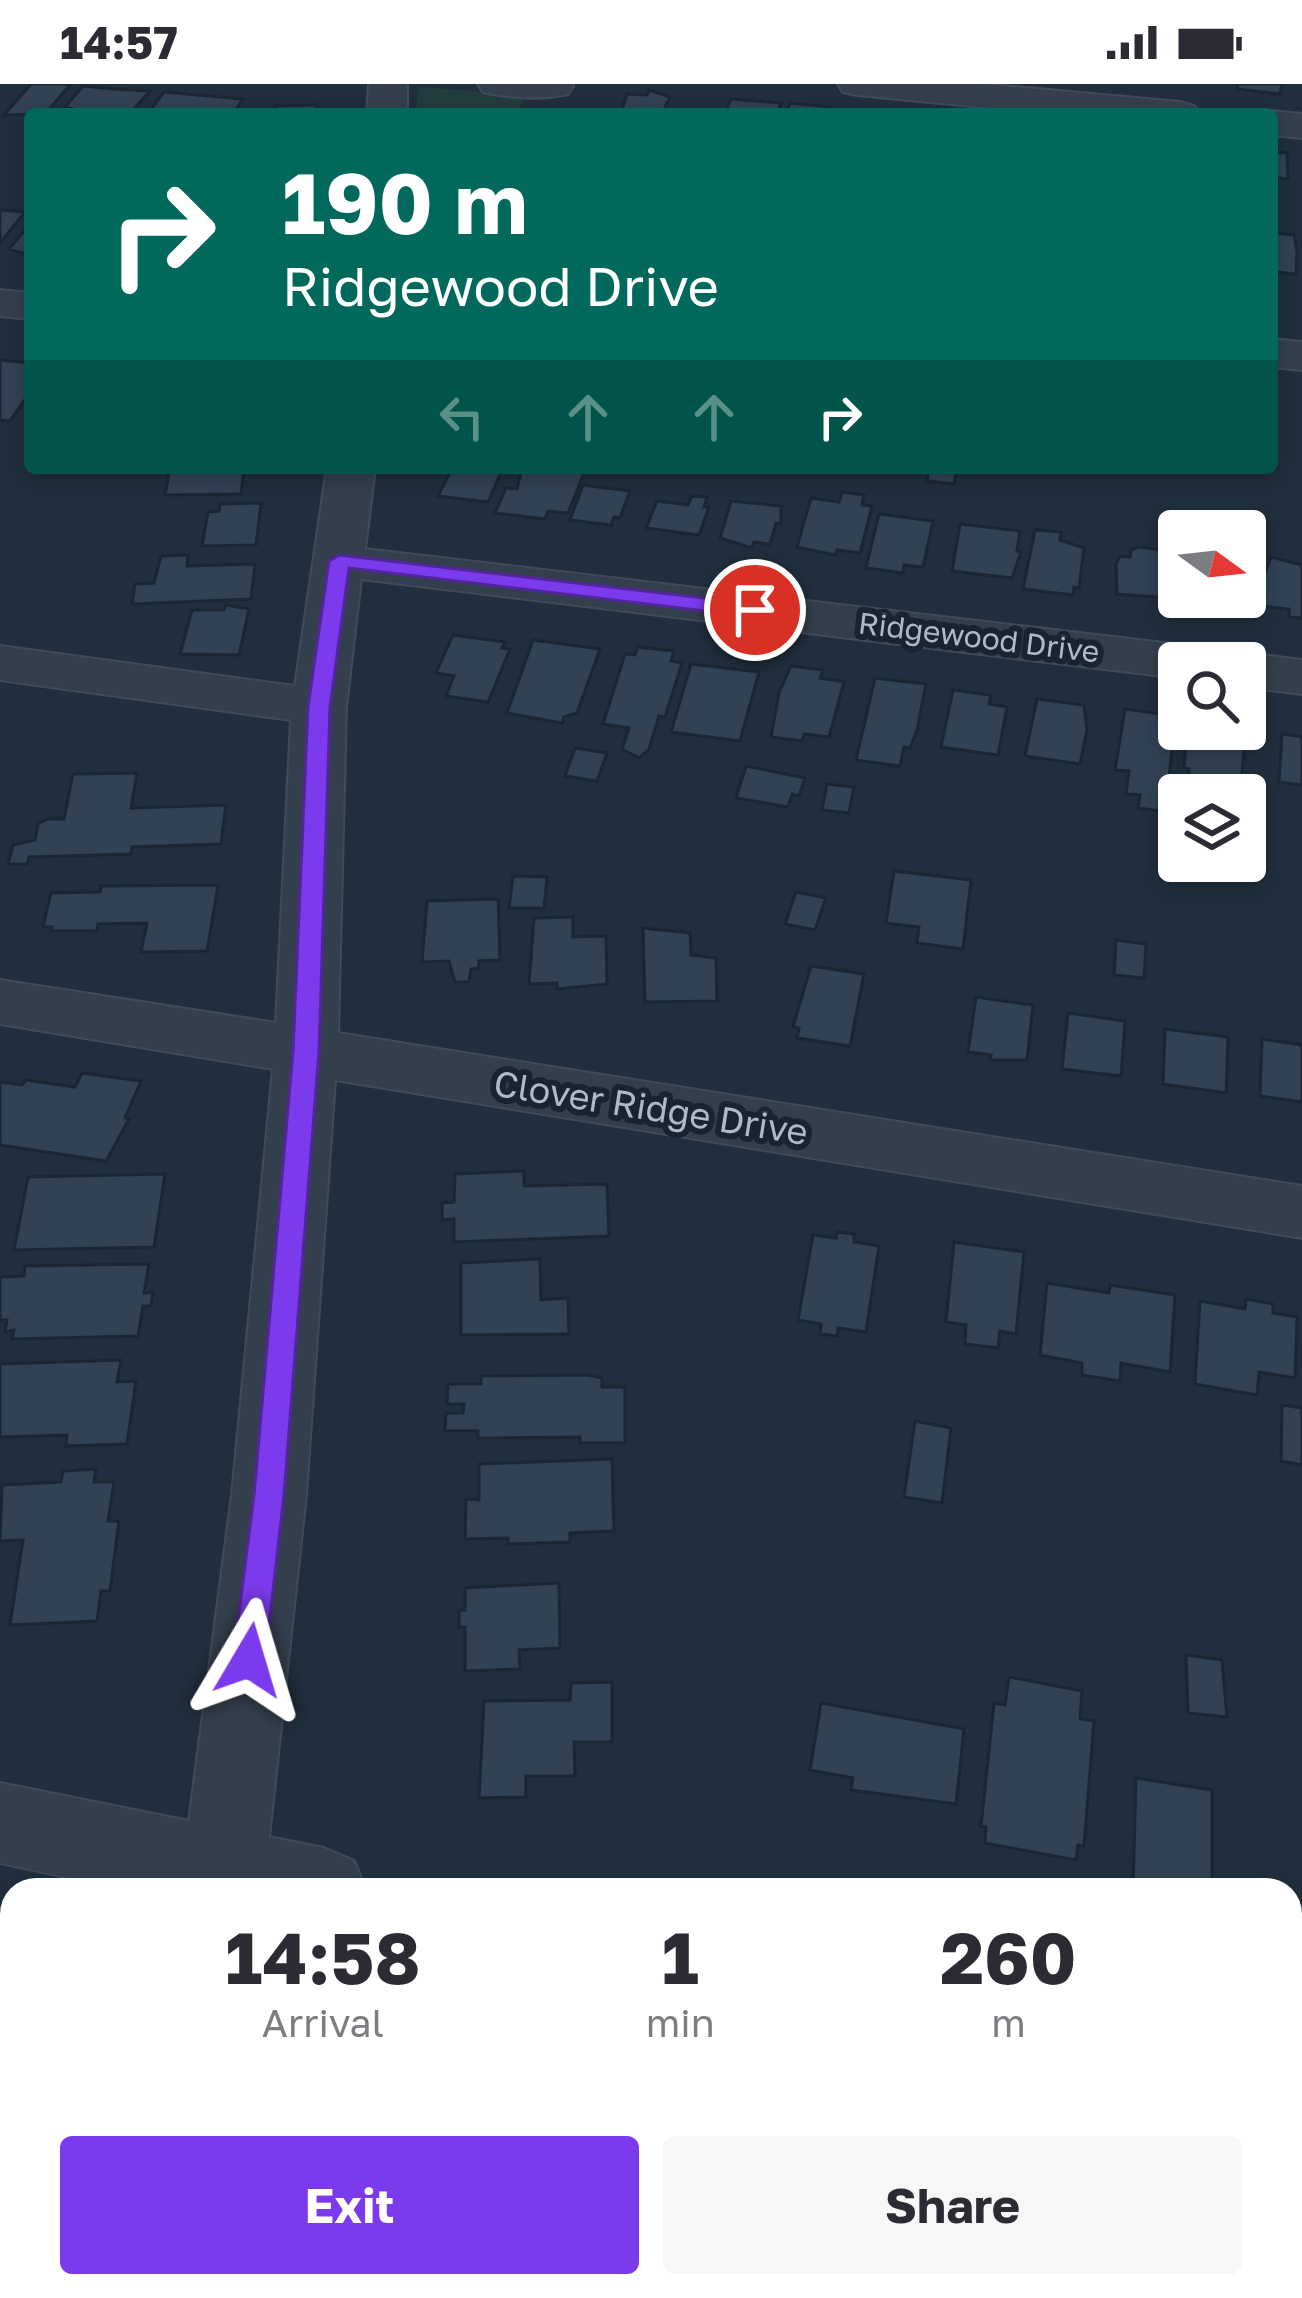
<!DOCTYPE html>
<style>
body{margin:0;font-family:"Golos Text",sans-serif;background:#f7f7f7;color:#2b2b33;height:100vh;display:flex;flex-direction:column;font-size:45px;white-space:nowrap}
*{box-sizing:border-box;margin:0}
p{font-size:39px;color:#7c7c81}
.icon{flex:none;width:66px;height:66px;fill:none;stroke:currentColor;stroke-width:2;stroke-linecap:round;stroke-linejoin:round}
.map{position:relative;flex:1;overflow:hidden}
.side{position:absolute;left:0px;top:1794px;width:1302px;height:420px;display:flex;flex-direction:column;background:#fff;border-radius:36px 36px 0 0;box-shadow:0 6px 18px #0003}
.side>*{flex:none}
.guide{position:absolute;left:24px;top:24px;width:1254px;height:366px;border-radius:12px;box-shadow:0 6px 18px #0003;background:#00695c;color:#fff;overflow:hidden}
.needle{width:78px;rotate:105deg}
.tools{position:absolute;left:1158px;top:426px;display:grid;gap:24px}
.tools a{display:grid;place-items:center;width:108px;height:108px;border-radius:12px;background:#fff;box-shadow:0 6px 18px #0003;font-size:60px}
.pin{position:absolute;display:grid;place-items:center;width:102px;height:102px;color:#fff;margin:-51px;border:6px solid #fff;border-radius:50%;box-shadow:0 3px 12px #0007}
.me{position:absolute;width:132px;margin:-66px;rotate:7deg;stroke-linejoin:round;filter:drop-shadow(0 0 9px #0008)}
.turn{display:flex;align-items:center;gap:42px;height:252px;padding:0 60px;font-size:54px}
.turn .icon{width:156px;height:156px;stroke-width:2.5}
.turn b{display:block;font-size:84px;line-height:102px}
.lanes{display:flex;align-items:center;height:114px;padding:0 60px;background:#0003;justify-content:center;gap:60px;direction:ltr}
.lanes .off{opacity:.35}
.eta{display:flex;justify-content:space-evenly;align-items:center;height:204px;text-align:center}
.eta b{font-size:72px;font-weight:700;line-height:84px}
.action{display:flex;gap:24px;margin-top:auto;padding:24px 60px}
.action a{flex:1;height:138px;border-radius:12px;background:#7c3aed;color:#fff;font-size:48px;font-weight:700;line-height:138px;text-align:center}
.action a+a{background:#f7f7f7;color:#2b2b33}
.status{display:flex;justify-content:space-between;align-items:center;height:84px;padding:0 60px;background:#fff;direction:ltr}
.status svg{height:33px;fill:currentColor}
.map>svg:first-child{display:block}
</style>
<div class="status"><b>14:57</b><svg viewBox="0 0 49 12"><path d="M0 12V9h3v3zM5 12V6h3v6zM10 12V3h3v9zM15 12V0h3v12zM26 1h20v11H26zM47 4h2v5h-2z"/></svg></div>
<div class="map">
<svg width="1302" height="2214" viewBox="0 0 1302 2214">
<rect width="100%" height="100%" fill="#202e3d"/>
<!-- green -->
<path fill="#223c3e" d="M418,3L527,10L516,30H416Z"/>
<!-- building -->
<path fill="#314254" stroke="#1b2634" stroke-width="3" d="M31,0H71L45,30L4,31Z
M1238,0H1282L1280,10L1237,5Z
M83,2L114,5L150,7L129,30H92L65,23Z
M649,6L670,13L662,30L621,28L627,10L647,11Z
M164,8L243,15L233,30L148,29Z
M731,15L781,19L777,30H725Z
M790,19L830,23L828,30H786Z
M317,21L316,30H273L275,22Z
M1272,68L1287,69L1288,95L1272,93Z
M0,126L25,128L0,159Z
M30,140V171L9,165Z
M1272,149L1294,151L1297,168L1296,190L1275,188L1274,232Z
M0,276L30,279V308L10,337L0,336Z
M170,384H244L241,410L165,411Z
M452,384H503L488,418L438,412Z
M522,384H586L568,429L548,427L545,435L495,429L506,404L517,405Z
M929,384H957L954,400L927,397Z
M583,401L630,407L620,434L614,433L611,441L570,436Z
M842,408L864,411L862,421L872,422L860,469L837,466L835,471L797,463L811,414L839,418Z
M692,412L707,413L704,423H709L699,451L646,444L657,417L688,421Z
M731,417L781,422V440L776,439L770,460L754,458L752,464L720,454Z
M261,419L256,461L202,462L208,428L219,427L220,420Z
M879,430L933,437L923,483L904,481L903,489L866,484Z
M960,440L1020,447L1017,467L1021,468L1012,494L952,487Z
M1035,446L1061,448L1060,456L1084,464L1079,504L1074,503L1073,511L1023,505Z
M1138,463L1164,466L1163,476L1173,478L1169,514L1117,510L1116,480L1120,472L1130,473L1131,466Z
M188,471L187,482L255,480L251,515L132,520L135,500L154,499L161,472Z
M1245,472L1257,473L1256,527L1197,525L1198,513H1245Z
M1271,473L1302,481V534L1289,533V525L1262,522L1264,491Z
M226,521L249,525L239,571L180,570L192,526H224Z
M453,551L505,558L502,564L510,565L488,618L446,612L454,592L436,589Z
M533,556L600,565L577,629L564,633L562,639L507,629Z
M638,563L674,567L671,577L682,579L665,633L659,632L649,665L639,674L622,665L629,644L603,640L625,570L635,571Z
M691,580L759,588L740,657L671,648Z
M791,582L823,586L820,594L844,598L829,653L804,650L802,657L771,653L779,609Z
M875,594L926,600L917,646L910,664L904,663L900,682L856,676Z
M953,606L991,611L989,620L1007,623L998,671L941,663Z
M1037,615L1084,621L1087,646L1080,680L1025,672Z
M1125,625L1170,631L1169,641L1174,642L1167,715L1161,714L1160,727L1138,724L1140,711L1126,710L1129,687L1115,686Z
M1247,635L1240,710L1190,711L1189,685L1184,684L1187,645H1245Z
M1282,650L1302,653V701L1279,698Z
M575,664L607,669L597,697L565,692Z
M746,682L805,694L799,712L792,710L788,723L736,714Z
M137,689L131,724L226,721L221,760L132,763L131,770L29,773L27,780H8L13,761L35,756L38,740L47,735H64L73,690Z
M827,700L854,703L849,729L822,726Z
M894,787L971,796L963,865L917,859L919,843L886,839Z
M513,792L547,793L544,824H509Z
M218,801L207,867L141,868L147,839L98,840L97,847H51L52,843H43L51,809L100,808L101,802Z
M796,808L826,814L815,846L785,840Z
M498,815L500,876L479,877V884L471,885L469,898H455L449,877L422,878L427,817Z
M573,833V853L606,852L607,900L557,905V899L529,900L534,834Z
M643,844L690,849L691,871L716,874L717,917L645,918Z
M1116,856L1146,860L1144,894L1114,891Z
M811,882L864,890L850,962L797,954L799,944L793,943Z
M976,913L1033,921L1027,976H990L991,971L968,968Z
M1068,929L1125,937L1121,992L1062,985Z
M1165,945L1228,953L1226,1009L1163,1000Z
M1262,955L1302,961V1018L1260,1012Z
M82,989L141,997L125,1034L129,1035L106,1077L0,1061V998L22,1001L26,996L75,1003Z
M524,1087V1102L607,1100L609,1152L454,1158V1135L442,1136V1119L454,1118L455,1090Z
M165,1090L154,1163L14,1166L28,1093Z
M837,1148L854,1150V1158L879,1162L866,1248L838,1244L837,1252L820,1250L821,1240L798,1236L813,1151L836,1154Z
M954,1158L1024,1168L1016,1250L1000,1247L998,1264L965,1260L966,1241L946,1238Z
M540,1175L541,1216L568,1214L569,1250L461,1251V1179Z
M149,1180L144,1209L153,1208L151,1222H143L138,1252L12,1255L14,1246L5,1248L7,1236H0V1193L24,1192L25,1182Z
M1047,1199L1109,1209L1110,1201L1175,1211L1170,1288L1121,1279L1120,1297L1082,1291V1279L1040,1271Z
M1246,1215L1273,1220V1229L1297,1233L1295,1294L1259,1288L1257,1311L1195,1300L1200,1217L1245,1225Z
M121,1276L117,1298L136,1297L127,1360L66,1362L67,1351L0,1353V1280Z
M587,1291L602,1294V1303H625V1359H580V1353L478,1354V1347H445L446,1329H463L464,1320H447L448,1300H481V1292Z
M1282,1321L1302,1324V1381L1281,1377Z
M915,1337L951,1344L942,1419L904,1413Z
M612,1375L614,1447L570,1449V1458L508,1460V1454L465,1455L466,1415L479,1416V1380Z
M96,1385L94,1398H114L108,1437H119L110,1507H101L97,1537L10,1541L23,1456L0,1457L2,1401L61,1398L63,1387Z
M559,1499L560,1564L519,1566L520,1585L465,1587V1543H459V1526H465V1504Z
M1186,1571L1222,1576L1227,1633L1188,1629Z
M1009,1593L1082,1607L1080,1635L1094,1637L1084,1762L1078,1761L1076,1776L985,1759L986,1743L981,1742L994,1619L1005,1621Z
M612,1598V1658H574L575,1692H526V1713L479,1714L484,1617L570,1616L571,1599Z
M821,1619L964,1645L956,1720L851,1706L853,1694L810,1686Z
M1136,1694L1212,1706V1806H1133Z
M0,1935H12V2124L0,2125Z
M12,2157V2202H20L18,2214H0V2158Z
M411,2202H581L582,2214H410Z
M927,2202H1033L1032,2214H926Z
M1182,2202H1275L1302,2208V2214H1182Z"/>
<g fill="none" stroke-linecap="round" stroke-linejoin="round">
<defs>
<path id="minor" d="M369,0H407V30H367Z
M478,0H572L573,2L568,10C542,16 509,14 483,8Z
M838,0H982L1180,18L1194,22L1200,30H1055L857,11L843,8Z
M1272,27L1302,30V54L1272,51V30H1261Z
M0,206L30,209V235L0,232Z
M1272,255L1302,258V286L1272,283Z
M327,384H375L365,465L1190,562L1209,567L1216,579H1179V594L361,495L346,623L338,949L1302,1102V1154L335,996L306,1411L269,1753L324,1764L354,1777L366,1806H128L0,1779V1699L189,1737L232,1411L273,985L0,940V896L276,939L291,636L0,596V562L295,602Z
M1245,569L1302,576V610L1245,603V579H1223Z
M1290,1963L1302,1966V2054L1290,2051Z
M138,2202H232L230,2214H136Z"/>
</defs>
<!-- minor casing -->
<use href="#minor" stroke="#404b59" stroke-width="4"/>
<!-- minor -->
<use href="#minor" fill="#343f4d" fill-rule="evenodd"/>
</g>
<!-- route -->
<path fill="#7c3aed" stroke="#51269a" stroke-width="3" d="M339,471L755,520L765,526L755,533L349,484L330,623L319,967L284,1411L265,1576L260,1587L249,1591L238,1587L233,1576L254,1411L293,967L308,623L329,477Z"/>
<g text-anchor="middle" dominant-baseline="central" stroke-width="12" stroke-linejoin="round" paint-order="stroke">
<!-- far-street labels -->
<g font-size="30" fill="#afbac9" stroke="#192432">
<text transform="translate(979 553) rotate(7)">Ridgewood Drive</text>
</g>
<!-- street labels -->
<g font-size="36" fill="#afbac9" stroke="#192432">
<text transform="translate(651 1023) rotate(9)">Clover Ridge Drive</text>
</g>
</g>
</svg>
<div class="tools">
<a><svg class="needle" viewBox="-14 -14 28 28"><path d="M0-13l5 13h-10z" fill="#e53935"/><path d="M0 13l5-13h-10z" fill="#7c7c81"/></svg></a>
<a><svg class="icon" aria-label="search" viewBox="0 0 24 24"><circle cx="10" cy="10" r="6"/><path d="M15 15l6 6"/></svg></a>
<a><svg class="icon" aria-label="layers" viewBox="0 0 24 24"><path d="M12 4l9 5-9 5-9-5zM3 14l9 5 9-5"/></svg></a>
</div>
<div class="pin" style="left:755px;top:526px;background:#d93025"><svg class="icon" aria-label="arrive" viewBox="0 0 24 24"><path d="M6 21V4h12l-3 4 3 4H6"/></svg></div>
<svg class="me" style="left:249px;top:1576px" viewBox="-20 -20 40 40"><path d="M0-17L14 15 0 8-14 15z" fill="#7c3aed" stroke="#fff" stroke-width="4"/></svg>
<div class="guide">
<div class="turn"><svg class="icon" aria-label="right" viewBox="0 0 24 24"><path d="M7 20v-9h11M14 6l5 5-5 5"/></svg><div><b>190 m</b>Ridgewood Drive</div></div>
<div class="lanes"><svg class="icon off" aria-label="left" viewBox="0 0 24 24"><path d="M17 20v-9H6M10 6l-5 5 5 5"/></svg><svg class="icon off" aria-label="ahead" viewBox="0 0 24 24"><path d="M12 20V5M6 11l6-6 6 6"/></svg><svg class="icon off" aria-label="ahead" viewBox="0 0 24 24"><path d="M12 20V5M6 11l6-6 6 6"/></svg><svg class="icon" aria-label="right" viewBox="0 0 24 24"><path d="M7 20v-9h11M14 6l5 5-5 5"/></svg></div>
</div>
<section class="side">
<div class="eta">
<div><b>14:58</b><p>Arrival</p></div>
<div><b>1</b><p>min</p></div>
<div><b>260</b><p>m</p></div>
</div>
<div class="action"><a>Exit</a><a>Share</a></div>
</section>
</div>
